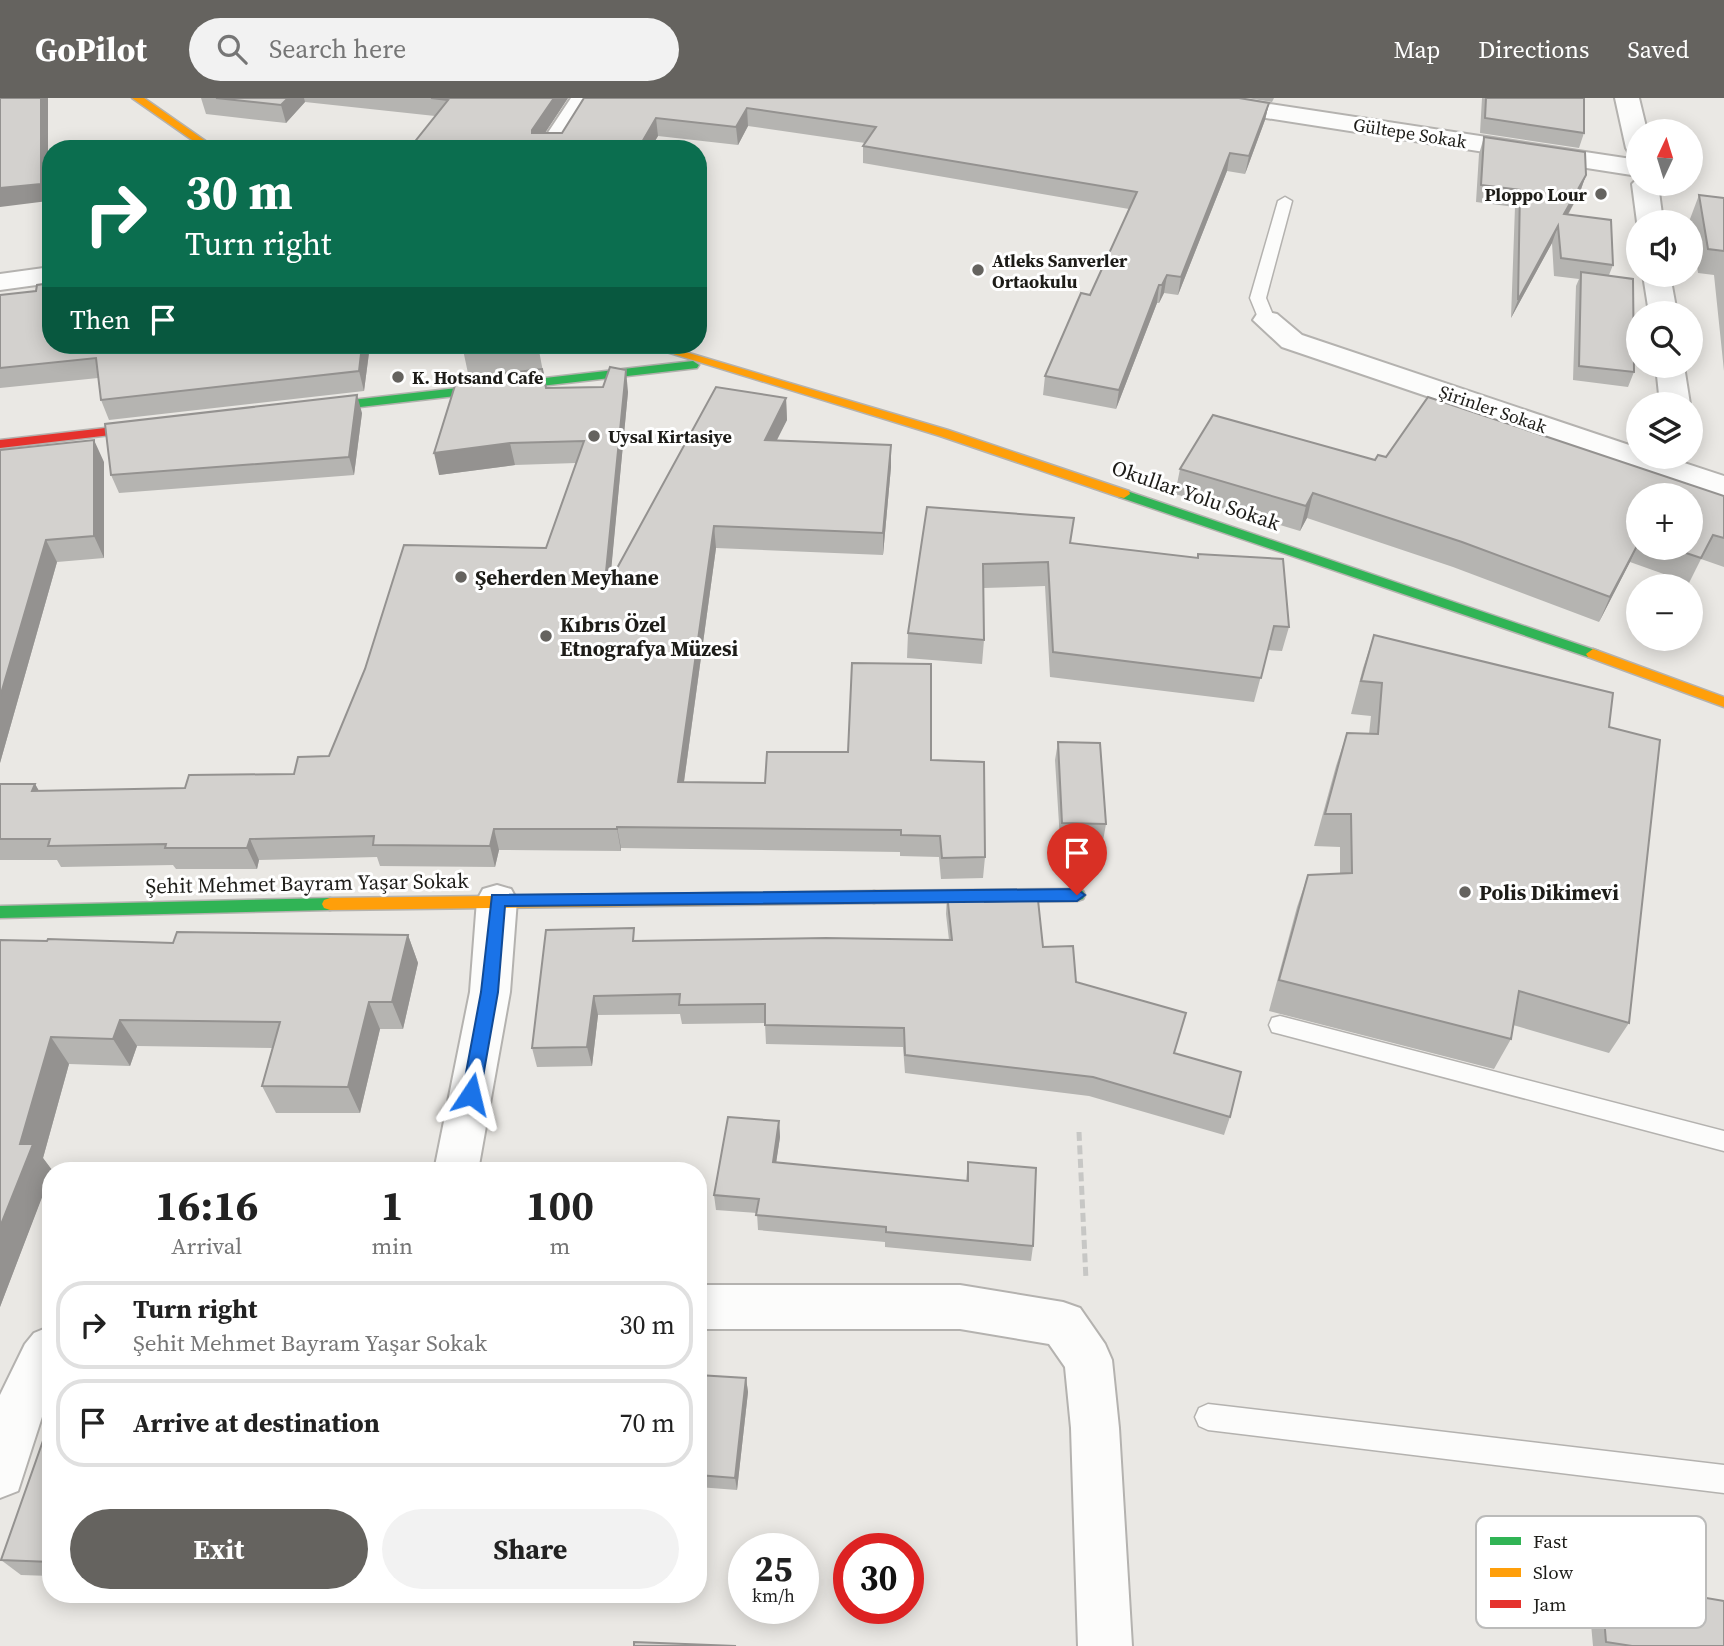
<!DOCTYPE html>
<meta charset="utf-8">
<style>
body{margin:0;font-family:"Source Serif 4",serif;background:#f2f2f2;color:#222;height:100vh;display:flex;flex-direction:column;font-size:26px;white-space:nowrap}
*{box-sizing:border-box;margin:0}
p{font-size:23px;color:#767676}
.icon{flex:none;width:38px;height:38px;fill:none;stroke:currentColor;stroke-width:2;stroke-linecap:round;stroke-linejoin:round}
.map{position:relative;flex:1;overflow:hidden}
.panel{position:absolute;left:42px;top:1064px;width:665px;height:441px;display:flex;flex-direction:column;background:#fff;border-radius:28px;box-shadow:0 4px 18px #0003}
.panel>*{flex:none}
.guide{position:absolute;left:42px;top:42px;width:665px;height:214px;border-radius:28px;box-shadow:0 4px 18px #0003;background:#0b6e4f;color:#fff;overflow:hidden}
.needle{width:46px;rotate:4deg}
.buttons{position:absolute;left:1626px;top:21px;display:grid;gap:14px}
.buttons a{display:grid;place-items:center;width:77px;height:77px;border-radius:50%;background:#fff;box-shadow:0 4px 18px #0003;font-size:35px}
.speed{position:absolute;left:728px;top:1435px;display:flex;gap:14px;font-size:35px;font-weight:700;text-align:center}
.speed>*{display:grid;place-content:center;width:91px;height:91px;border-radius:50%;background:#fff;box-shadow:0 4px 18px #0003;line-height:1}
.speed small{font-size:18px;font-weight:400}
.speed .limit{border:10px solid #d22;background:#fff;color:#111}
.pin{position:absolute;display:grid;place-items:center;width:60px;height:60px;color:#fff;margin:-72px -30px;border-radius:50% 50% 50% 0;rotate:-45deg;box-shadow:0 0 7px #0007}
.pin .icon{rotate:45deg}
.me{position:absolute;width:77px;margin:-38px;rotate:10deg;stroke-linejoin:round;filter:drop-shadow(0 0 5px #0008)}
.turn{display:flex;align-items:center;gap:24px;height:147px;padding:0 28px;font-size:32px}
.turn .icon{width:91px;height:91px;stroke-width:2.5}
.turn b{display:block;font-size:49px;line-height:60px}
.then{display:flex;align-items:center;height:66px;padding:0 28px;background:#0003;gap:14px;font-size:26px}
.eta{display:flex;justify-content:space-evenly;align-items:center;height:119px;text-align:center}
.eta b{font-size:42px;font-weight:700;line-height:49px}
.primary-button{display:flex;gap:14px;margin-top:auto;padding:14px 28px}
.primary-button a{flex:1;height:80px;border-radius:42px;background:#65635f;color:#fff;font-size:28px;font-weight:700;line-height:80px;text-align:center}
.primary-button a+a{background:#f2f2f2;color:#222}
ul{padding:0;list-style:none}
li{display:flex;align-items:center;gap:21px;height:88px;margin:0 14px 10px;padding:0 14px;border:4px solid #e0e0e0;border-radius:28px}
li div{flex:1}
li b{display:block;font-size:26px}
li em{font-style:normal}
header{display:flex;align-items:center;gap:42px;box-sizing:border-box;height:98px;padding:0 35px;background:#65635f;color:#fff}
header strong{font-size:33px}
nav{display:flex;gap:38px;margin-inline-start:auto;font-size:24px}
.search{width:490px;height:63px;background:#f2f2f2;display:flex;align-items:center;gap:18px;box-sizing:border-box;padding:0 24px;border-radius:38px;color:#767676;font-size:26px}
.map>svg:first-child{display:block}
</style>
<header>
<strong>GoPilot</strong>
<div class="search"><svg class="icon" aria-label="search" viewBox="0 0 24 24"><circle cx="10" cy="10" r="6"/><path d="M15 15l6 6"/></svg>Search here</div>
<nav><a>Map</a><a>Directions</a><a>Saved</a></nav>
</header>
<div class="map">
<svg width="1724" height="1548" viewBox="0 0 1724 1548">
<rect width="100%" height="100%" fill="#eae8e4"/>
<g fill="none" stroke-linecap="round" stroke-linejoin="round">
<defs>
<path id="lane" d="M1285,99L1292,103L1266,200L1275,222L1267,227L1259,222L1250,200L1278,103Z
M1280,918L1724,1033V1053L1280,936L1272,934L1269,927L1272,920Z
M1208,1306L1724,1367V1395L1208,1332L1199,1328L1195,1319L1199,1310Z"/>
<path id="street" d="M571,0H595L562,51H537Z
M1171,0H1230L1638,62V78L1183,7L1175,5Z
M1615,0H1639L1647,33H1638V57L1629,55L1626,50Z
M1638,80V86H1658L1663,124H1637L1632,86Z
M51,169V185L0,192V176Z
M1643,177H1670L1677,215H1649Z
M1267,214L1277,216L1302,237L1638,350V359H1666L1724,378V399L1282,249L1253,222L1257,216Z
M1656,268H1684L1690,306H1660Z
M497,787L511,791L517,802L510,894L478,1073H434L470,894L477,802L483,791Z
M698,1187H960L1063,1204L1080,1210L1105,1246L1112,1262L1119,1330L1132,1548H1078L1071,1330L1065,1269L1049,1246L960,1231H698Z
M51,1228V1291L18,1393L0,1400V1297L25,1246L34,1235Z"/>
<path id="fast" d="M693,263L699,267L697,270L308,315L302,311L308,307Z
M1124,392L1598,553L1600,556L1598,559H1588L1119,399L1118,396Z
M1077,791L1083,793L1085,797L1083,801L1077,803L874,805L868,803L866,799L868,795L874,793Z
M330,800L336,802L338,806L336,810L330,812L0,820V808Z"/>
<path id="slow" d="M132,0H144L217,51H205Z
M644,247H662L948,332L1129,393L1130,396L1124,400L1119,399L940,338Z
M1593,551L1724,599V609L1588,559L1586,556Z
M874,793L880,795L882,799L880,803L874,805L330,812L324,810L322,806L324,802L330,800Z"/>
<path id="jam" d="M158,324L162,325V331L0,350V342Z"/>
</defs>
<!-- lane casing -->
<use href="#lane" stroke="#b4b2af" stroke-width="3"/>
<!-- street casing -->
<use href="#street" stroke="#b4b2af" stroke-width="4"/>
<!-- fast casing -->
<use href="#fast" stroke="#b4b2af" stroke-width="3"/>
<!-- slow casing -->
<use href="#slow" stroke="#b4b2af" stroke-width="3"/>
<!-- jam casing -->
<use href="#jam" stroke="#b4b2af" stroke-width="3"/>
<!-- path -->
<path stroke="#c7c7c5" stroke-width="5" stroke-dasharray="9 4.5" stroke-linecap="butt" d="M1079,1034L1086,1182"/>
<!-- lane -->
<use href="#lane" fill="#fcfcfb" fill-rule="evenodd"/>
<!-- street -->
<use href="#street" fill="#fcfcfb" fill-rule="evenodd"/>
<!-- fast -->
<use href="#fast" fill="#30b455" fill-rule="evenodd"/>
<!-- slow -->
<use href="#slow" fill="#ff9f0a" fill-rule="evenodd"/>
<!-- jam -->
<use href="#jam" fill="#e5322d" fill-rule="evenodd"/>
</g>
<!-- wall -->
<path fill="#b5b4b1" fill-rule="evenodd" d="M201,0H568L545,35H562L584,0H1239L1269,5L1265,22L1245,76L1227,73L1178,197L1164,195L1159,205H1157L1116,311L1043,297L1045,278L1081,195L1090,197L1129,111L863,65V48L865,45L748,28L738,47L658,38L650,51H409L435,18L305,4L286,25L206,16Z
M1247,0H1274L1272,4Z
M1482,0H1584V35L1579,50L1480,35Z
M1484,39L1586,77L1580,94L1568,117L1613,167L1609,177L1634,274L1628,289L1573,282L1576,188L1579,181L1554,178L1552,145L1511,220L1515,109L1476,104L1479,56Z
M1699,97L1724,100V273L1714,177L1698,175L1690,121Z
M36,193L51,247H370L364,293L109,322L101,302L98,280L0,290V197Z
M462,247H538L546,290L628,294L610,481L786,300L787,322L776,342L891,347V369L883,457L716,450L684,684L765,685L931,662L985,759L983,780L941,781L939,759L900,758V754L621,750V753L499,752L495,769L380,768L377,759L259,762L257,771H176L173,767L61,769L57,762H0V686H35L39,693L185,690L294,676L329,658L546,450L576,365L515,367L439,377L469,280Z
M362,315L354,377L119,395L111,377Z
M0,352L104,364V460L57,464L0,665Z
M1386,359L1724,398V469L1701,461L1689,485L1630,464L1599,524L1453,469L1307,420L1300,433L1175,396L1180,371L1375,362ZM1638,397L1690,450H1638Z
M927,409L1071,445L1197,460L1198,456L1289,529L1282,553L1268,552L1254,604L1050,579L1045,488L984,490V542L982,566L907,560L908,535Z
M1374,537L1609,629L1629,925L1609,955L1513,927L1511,941L1494,971L1269,913L1297,809L1308,777L1340,776V749L1314,748L1336,668L1347,635L1369,636L1371,618L1351,616L1363,570Z
M1058,644L1106,726L1103,743L1060,742L1055,662Z
M947,796L985,804L1043,849L1076,884L1174,955L1230,1019L1224,1037L1089,998L905,975L903,949L766,946L765,925L682,926L680,916L598,917L592,968L537,969L532,950L636,842H949L946,816Z
M408,837L418,865L403,931H380L360,1015H276L262,988L273,950L137,948L130,968L69,966L43,1060L52,1072L0,1209V842L173,845Z
M779,1023L780,1039L776,1064L966,1083L968,1064L1033,1148L1031,1163L885,1149V1144L758,1132L757,1115L716,1112L714,1097Z
M698,1277L746,1280L748,1294L737,1392L698,1389Z
M51,1320V1478L21,1477L1,1462Z
M1601,1482L1724,1548H1593L1588,1493Z"/>
<!-- shaded-wall -->
<path fill="#949290" d="M41,0H48V103L0,109V90Z
M288,0H304L305,4L286,25L281,7Z
M554,0H568L535,50L532,32Z
M1269,5L1265,22L1245,76L1249,58Z
M747,10L748,28L738,47L736,29Z
M656,20L658,38L650,51H638Z
M1230,55L1227,73L1178,197L1181,179Z
M1586,77L1580,94L1558,134L1564,116Z
M1558,128L1552,145L1511,220L1518,202Z
M1167,177L1164,195L1159,205L1162,187Z
M1159,187L1157,205L1116,311L1119,292Z
M362,247H370L364,293L359,273Z
M626,272L628,294L607,516L604,494Z
M357,297L362,315L354,377L349,359Z
M786,300L787,322L766,364L765,342Z
M94,342L104,364V460L94,438Z
M510,345L515,367L439,377L434,355Z
M891,347V369L883,457V435Z
M1313,395L1307,420L1300,433L1306,408Z
M714,428L716,450L681,705L678,684Z
M46,442L57,464L0,665V599Z
M1638,446L1630,464L1599,524L1610,499Z
M35,686L47,707L32,693Z
M617,729L621,750V753L617,731Z
M494,731L499,752L495,769L490,748Z
M250,741L259,762L257,771L247,750Z
M408,837L418,865L403,931L392,904Z
M594,898L598,917L592,968L587,949Z
M369,904L380,931L360,1015L348,989Z
M120,922L137,948L130,968L113,941Z
M51,939L69,966L43,1060L52,1072L51,1073V1076L0,1209V1129L20,1046Z
M779,1023L780,1039L774,1079L773,1064Z
M746,1280L748,1294L737,1392L735,1380Z"/>
<!-- building -->
<path fill="#d3d1ce" stroke="#949290" stroke-width="2" d="M0,0H41V86L0,90Z
M216,0H288L281,7Z
M431,0H554L532,32V35H562L584,0H1239L1269,5L1249,58L1230,55L1181,179L1167,177L1162,187H1159L1119,292L1045,278L1081,195L1090,197L1137,94L863,48L876,29L747,10L736,29L656,20L638,51H409L448,2Z
M1486,0H1584V35L1485,20Z
M1484,39L1585,54L1586,77L1564,116L1611,122L1613,167L1561,160L1558,128L1518,202L1520,92L1481,87Z
M1699,97L1724,100V153L1708,151Z
M1581,174L1633,181L1634,274L1579,268Z
M51,185V247H362L359,273L101,302L96,260L0,270V197L36,193L37,187Z
M610,269L626,272L604,494L716,289L786,300L765,342L891,347L883,435L714,428L678,684L765,685L767,654H848L852,565L931,566V662L984,664L985,759L942,760L940,738L901,737V732L617,729V731H494L490,748L373,747L374,738L250,741L247,750H165L166,746L48,748L50,741H0V686H35L32,693L185,690L189,677L294,676L298,659L329,658L365,571L404,447L546,450L584,343L510,345L434,355L457,281L542,271L546,290L603,289Z
M357,297L349,359L111,377L105,326Z
M1428,299L1724,398V440L1713,437L1701,460L1671,450H1690V397H1638V446L1610,499L1462,444L1313,395L1306,408L1180,371L1213,317L1375,362L1378,357L1386,359Z
M94,342V438L46,442L0,599V352Z
M927,409L1074,420L1070,445L1198,460V456L1283,461L1289,529L1274,528L1261,580L1053,554L1048,464L983,466L984,542L908,535Z
M1374,537L1613,595L1609,629L1660,642L1629,925L1519,893L1511,941L1279,882L1308,777L1352,775L1351,716H1325L1347,635L1378,636L1382,585L1361,583Z
M1058,644L1100,645L1106,726L1062,725Z
M947,796H985V804L1038,802L1043,849L1073,848L1076,884L1186,915L1174,955L1241,974L1230,1019L1093,979L905,957L904,930L765,927V906L679,907L680,896L594,898L587,949L532,950L546,832L634,830L633,843L826,840L952,842Z
M177,834L408,837L392,904H369L348,989L262,988L280,924L120,922L113,941L51,939L20,1046H33L0,1129V842L47,843L48,841L173,845Z
M728,1019L779,1023L773,1064L968,1083V1064L1036,1070L1033,1148L886,1134V1129L756,1117L759,1101L714,1097Z
M698,1277L746,1280L735,1380L698,1377Z
M51,1320V1464L1,1462Z
M1601,1482L1724,1503V1548H1632L1606,1544Z
M634,1544L736,1548H634Z"/>
<!-- route -->
<path fill="#1a73e8" stroke="#114b97" stroke-width="2" d="M1077,791L1085,797L1077,803L505,808L498,894L480,996L477,1001L471,1003L465,1001L462,996L481,894L492,797Z"/>
<!-- markers -->
<g fill="#65635f" stroke="#fff" stroke-width="2.5">
<circle cx="1601" cy="96" r="7"/>
<circle cx="978" cy="172" r="7"/>
<circle cx="398" cy="279" r="7"/>
<circle cx="594" cy="338" r="7"/>
<circle cx="461" cy="479" r="7"/>
<circle cx="546" cy="538" r="7"/>
<circle cx="1465" cy="794" r="7"/>
</g>
<g text-anchor="middle" dominant-baseline="central" stroke-width="6" stroke-linejoin="round" paint-order="stroke">
<!-- far-street labels -->
<g font-size="18" fill="#1d1c18" stroke="#fff">
<text transform="translate(1410 35) rotate(9)">Gültepe Sokak</text>
<text transform="translate(1493 311) rotate(19)">Şirinler Sokak</text>
</g>
<!-- far-poi labels -->
<g font-size="18" font-weight="bold" fill="#1d1c18" stroke="#fff" text-anchor="start">
<text x="1587" y="96" text-anchor="end">Ploppo Lour</text>
<text x="992" y="162">Atleks Sanverler<tspan x="992" dy="21">Ortaokulu</tspan></text>
<text x="412" y="279">K. Hotsand Cafe</text>
<text x="608" y="338">Uysal Kirtasiye</text>
</g>
<!-- street labels -->
<g font-size="21" fill="#1d1c18" stroke="#fff">
<text transform="translate(1196 397) rotate(19)">Okullar Yolu Sokak</text>
<text transform="translate(307 785) rotate(-1)">Şehit Mehmet Bayram Yaşar Sokak</text>
</g>
<!-- poi labels -->
<g font-size="21" font-weight="bold" fill="#1d1c18" stroke="#fff" text-anchor="start">
<text x="475" y="479">Şeherden Meyhane</text>
<text x="560" y="526">Kıbrıs Özel<tspan x="560" dy="24">Etnografya Müzesi</tspan></text>
<text x="1479" y="794">Polis Dikimevi</text>
</g>
</g>
<!-- legend -->
<rect x="1476" y="1418" width="230" height="112" rx="10" fill="#fff" stroke="#bbbbba" stroke-width="2"/>
<rect x="1490" y="1439" width="31" height="8" fill="#30b455"/>
<rect x="1490" y="1470" width="31" height="9" fill="#ff9f0a"/>
<rect x="1490" y="1502" width="31" height="8" fill="#e5322d"/>
<g font-size="19" fill="#1d1c18">
<text x="1533" y="1450">Fast</text>
<text x="1533" y="1481">Slow</text>
<text x="1533" y="1513">Jam</text>
</g>
</svg>
<div class="buttons">
<a><svg class="needle" viewBox="-14 -14 28 28"><path d="M0-13l5 13h-10z" fill="#e53935"/><path d="M0 13l5-13h-10z" fill="#767676"/></svg></a>
<a><svg class="icon" aria-label="sound" viewBox="0 0 24 24"><path d="M4 9h4l5-4v14l-5-4H4zM17 9q2 3 0 6"/></svg></a>
<a><svg class="icon" aria-label="search" viewBox="0 0 24 24"><circle cx="10" cy="10" r="6"/><path d="M15 15l6 6"/></svg></a>
<a><svg class="icon" aria-label="layers" viewBox="0 0 24 24"><path d="M12 4l9 5-9 5-9-5zM3 14l9 5 9-5"/></svg></a>
<a>+</a>
<a>−</a>
</div>
<div class="speed"><div>25<small>km/h</small></div><div class="limit">30</div></div>
<div class="pin" style="left:1077px;top:797px;background:#d93025"><svg class="icon" aria-label="arrive" viewBox="0 0 24 24"><path d="M6 21V4h12l-3 4 3 4H6"/></svg></div>
<svg class="me" style="left:471px;top:996px" viewBox="-20 -20 40 40"><path d="M0-17L14 15 0 8-14 15z" fill="#1a73e8" stroke="#fff" stroke-width="4"/></svg>
<div class="guide">
<div class="turn"><svg class="icon" aria-label="right" viewBox="0 0 24 24"><path d="M7 20v-9h11M14 6l5 5-5 5"/></svg><div><b>30 m</b>Turn right</div></div>
<div class="then">Then<svg class="icon" aria-label="arrive" viewBox="0 0 24 24"><path d="M6 21V4h12l-3 4 3 4H6"/></svg></div>
</div>
<section class="panel">
<div class="eta">
<div><b>16:16</b><p>Arrival</p></div>
<div><b>1</b><p>min</p></div>
<div><b>100</b><p>m</p></div>
</div>
<ul>
<li><svg class="icon" aria-label="right" viewBox="0 0 24 24"><path d="M7 20v-9h11M14 6l5 5-5 5"/></svg><div><b>Turn right</b><p>Şehit Mehmet Bayram Yaşar Sokak</p></div><em>30 m</em></li>
<li><svg class="icon" aria-label="arrive" viewBox="0 0 24 24"><path d="M6 21V4h12l-3 4 3 4H6"/></svg><div><b>Arrive at destination</b></div><em>70 m</em></li>
</ul>
<div class="primary-button"><a>Exit</a><a>Share</a></div>
</section>
</div>
